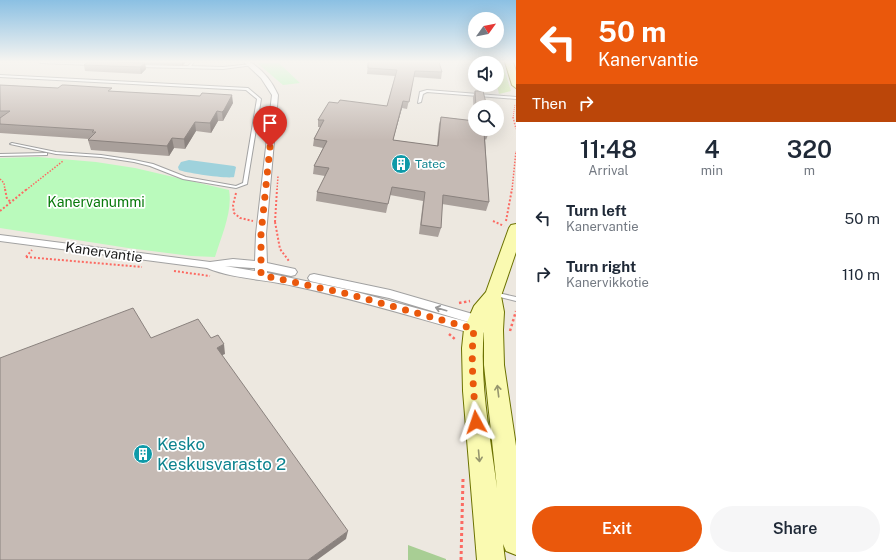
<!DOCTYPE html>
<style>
body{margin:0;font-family:"Public Sans",sans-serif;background:#f6f6f7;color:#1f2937;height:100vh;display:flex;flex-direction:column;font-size:15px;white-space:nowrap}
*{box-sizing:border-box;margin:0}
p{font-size:13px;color:#747a83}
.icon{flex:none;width:22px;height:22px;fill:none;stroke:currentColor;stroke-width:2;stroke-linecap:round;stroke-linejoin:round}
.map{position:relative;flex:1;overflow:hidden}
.drawer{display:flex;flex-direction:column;background:#fff;width:380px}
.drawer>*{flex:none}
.top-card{background:#ea580c;color:#fff;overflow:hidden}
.needle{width:26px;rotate:57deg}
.fabs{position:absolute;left:468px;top:12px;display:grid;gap:8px}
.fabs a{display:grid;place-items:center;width:36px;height:36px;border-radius:50%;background:#fff;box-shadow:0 4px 16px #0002;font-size:20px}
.pin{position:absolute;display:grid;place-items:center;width:34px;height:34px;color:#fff;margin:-41px -17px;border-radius:50% 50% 50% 0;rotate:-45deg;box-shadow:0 0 4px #0007}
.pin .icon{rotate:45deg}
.me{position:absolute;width:44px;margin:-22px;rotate:355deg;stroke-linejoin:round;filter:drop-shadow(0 0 3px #0008)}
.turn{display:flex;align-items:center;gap:14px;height:84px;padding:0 16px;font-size:18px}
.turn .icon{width:52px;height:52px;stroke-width:2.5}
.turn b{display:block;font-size:28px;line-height:34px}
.then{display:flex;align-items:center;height:38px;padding:0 16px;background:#0003;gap:8px;font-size:15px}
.eta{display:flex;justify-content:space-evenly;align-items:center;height:68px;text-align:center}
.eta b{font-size:24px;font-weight:600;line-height:28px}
.action{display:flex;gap:8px;margin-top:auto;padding:8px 16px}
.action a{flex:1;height:46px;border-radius:24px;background:#ea580c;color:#fff;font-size:16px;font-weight:600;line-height:46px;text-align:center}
.action a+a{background:#f6f6f7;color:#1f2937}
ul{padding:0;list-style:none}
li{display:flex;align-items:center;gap:12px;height:56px;padding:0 16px}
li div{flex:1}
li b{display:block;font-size:15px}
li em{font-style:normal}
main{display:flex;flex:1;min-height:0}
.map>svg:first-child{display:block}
</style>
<main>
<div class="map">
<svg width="516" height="560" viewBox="0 0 516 560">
<rect width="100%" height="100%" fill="#ede8e0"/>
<!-- grass -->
<path fill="#caeaa4" d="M491,62H502L511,91L499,94L497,85V63H491Z"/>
<!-- forest -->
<path fill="#a8ce94" d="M408,545L446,559V560H408Z"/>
<!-- park -->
<path fill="#bafabc" d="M256,62H278L300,83L283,85Z
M38,157L96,162L135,168L229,190C233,211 221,237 215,257L191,256L128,248L0,228V158Z"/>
<!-- water -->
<path fill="#9fd2dc" d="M189,160L234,166L236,167L234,177C227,179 186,173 179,170L178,167L181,162Z"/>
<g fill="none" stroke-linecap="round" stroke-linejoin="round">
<defs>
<path id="service" d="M40,62L92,63L93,64L92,65L41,63Z
M192,62H194L191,66L223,67L252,64L253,65L223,69L139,67L138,66L139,65L188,66Z
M0,75L248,88L261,99L247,184L236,188L183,179L150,166L134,162L101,157L56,154L10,144L12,143L56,152L101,155L134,160L153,164L186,177L236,186L243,183L257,99L246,90L0,77Z
M427,90L516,97V99L427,92L423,94L421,102L418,103L420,92Z
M46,153H47V155L0,156V154Z
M494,292L516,297V301L492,295L491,294L492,293Z"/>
<path id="minor" d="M244,62H250C263,70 272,81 278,95L266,234L267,263L295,269L297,272L295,275L291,276L267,271V273L349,290L475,324L389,298L314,282L310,281L308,278L310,275L314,274L390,290L483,317L488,320L490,323L486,327L488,329L486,332L474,334C414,317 355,299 294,286C265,279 234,279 207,268L0,241V235L210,262L233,259L255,261L256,234L272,95L261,78ZM225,266L252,268H255V271Z"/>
<path id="secondary" d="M505,62H513L516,71V88L512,85Z
M516,224V252L501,296L504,312L503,330L504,365L516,446V555L506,551L503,544L505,560H477L463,391L462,348L464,329L474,306L486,292L509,228L511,225ZM484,329V365L497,488C490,435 479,381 484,329Z"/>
</defs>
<!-- service casing -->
<use href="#service" stroke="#a2a2a2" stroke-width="2"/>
<!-- minor casing -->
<use href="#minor" stroke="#a2a2a2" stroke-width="2"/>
<!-- secondary casing -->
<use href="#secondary" stroke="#6c7202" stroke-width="2"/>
<!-- path-far4 -->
<path stroke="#fc6a62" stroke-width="1" stroke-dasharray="1 1" stroke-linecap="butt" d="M513,118L515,104"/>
<!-- path-far3 -->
<path stroke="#fc6a62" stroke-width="1.5" stroke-dasharray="1.5 1.5" stroke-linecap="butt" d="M513,117L516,129
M0,179L4,183L5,190
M26,190L63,161
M277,190L278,176
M512,190L516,151"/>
<!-- path-far2 -->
<path stroke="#fc6a62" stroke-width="2" stroke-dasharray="2 2" stroke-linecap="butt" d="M5,189L7,199L11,202
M236,193L233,205L234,213L240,218L253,221
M0,211L27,189
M493,221L504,226
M506,221L512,189
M275,222L277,189
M275,222L280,249L289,261
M26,257L142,267
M26,257L32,250
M174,271L210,276"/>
<!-- path-far1 -->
<path stroke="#fc6a62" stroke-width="2.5" stroke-dasharray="2.5 2.5" stroke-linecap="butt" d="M459,303L470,301
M510,331L516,311
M449,334L456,340"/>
<!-- path -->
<path stroke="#fc6a62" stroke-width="3" stroke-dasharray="3 3" stroke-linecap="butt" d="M461,560L463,479"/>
<!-- service -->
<use href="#service" fill="#fff" fill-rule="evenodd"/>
<!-- minor -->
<use href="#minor" fill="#fff" fill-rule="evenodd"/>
<!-- secondary -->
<use href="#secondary" fill="#fafab1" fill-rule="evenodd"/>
</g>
<!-- wall -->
<path fill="#a9a09b" d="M83,62H186L182,66L145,64L146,69L141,74L85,71L84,65L88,62Z
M368,62H433L442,72L441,79L414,77L407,109L402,108L393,140L437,146L439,124L441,117L474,121L473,97L475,91L487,107H475V129L489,132L486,140L485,139L489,202L486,211L442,204L441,228L438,237L419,234L423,201L390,195L386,213L316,201L317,192L325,176L313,174L314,166L323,148L313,146L314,139L320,127H318V120L338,103L387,106L395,76L367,74Z
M0,85L113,91L233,103L224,119L223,121H218L211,133L196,131L185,149L174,148L169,156L91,150L88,140L89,139L0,133Z"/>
<!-- shaded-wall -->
<path fill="#8a827e" d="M182,62H186L182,66Z
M145,63L146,69L141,74L140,67Z
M232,95L233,103L224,119L223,121L222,112Z
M403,101L402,108L391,147L393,140Z
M217,111L218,121L211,133L210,123Z
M195,122L196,131L185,149L184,139Z
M172,138L174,148L169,156L167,146Z
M224,344L225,354L218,357L217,348Z
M348,531L346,539L317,560H308Z"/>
<!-- building -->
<path fill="#c5bab4" stroke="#8a827e" d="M88,62H113L145,63L140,67L84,65Z
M368,62H439L442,72L415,71L409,102L403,101L393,140L438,146L441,117L475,121V129H489V132H484L489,202L443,195L441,228L421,225L425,192L392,187L388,204L317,192L329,168L314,166L327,141L314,139L324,120H318L329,102L338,103L340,100L387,106L397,70L368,68Z
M0,85L58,88L62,85H65L112,88L108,91L200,96L202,93L232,95L224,110L222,112L217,111L210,123L195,122L184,139L172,138L167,146L88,140L96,132H92L94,130L0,124V118L10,111H0Z
M475,91H483L487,107H476Z
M133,308L151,338L198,319L211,338L218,335L224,344L217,348L348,531L308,560H0V358Z"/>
<!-- one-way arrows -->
<defs><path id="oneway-shaft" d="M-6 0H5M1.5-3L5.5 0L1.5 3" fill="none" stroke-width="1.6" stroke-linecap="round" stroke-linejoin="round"/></defs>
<use stroke="#989898" href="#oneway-shaft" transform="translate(441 309) rotate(-164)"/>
<g stroke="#96966e">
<use href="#oneway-shaft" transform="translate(498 391) rotate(-97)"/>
<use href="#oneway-shaft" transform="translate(479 456) rotate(85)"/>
</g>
<!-- sky -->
<linearGradient id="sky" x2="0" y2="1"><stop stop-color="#8bc0e3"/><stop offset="0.44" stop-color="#f7f5f1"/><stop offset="1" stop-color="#f7f5f1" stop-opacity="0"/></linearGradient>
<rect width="516" height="140" fill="url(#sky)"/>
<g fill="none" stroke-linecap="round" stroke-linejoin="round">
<!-- route -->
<path stroke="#ea580c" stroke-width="7" stroke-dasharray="0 12.6" d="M270,147L261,234V275L348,294L474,329C470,360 474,391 476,422"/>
</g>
<!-- icons -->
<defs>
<symbol id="building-disc" viewBox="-11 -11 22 22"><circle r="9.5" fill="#0f9aa8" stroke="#fff"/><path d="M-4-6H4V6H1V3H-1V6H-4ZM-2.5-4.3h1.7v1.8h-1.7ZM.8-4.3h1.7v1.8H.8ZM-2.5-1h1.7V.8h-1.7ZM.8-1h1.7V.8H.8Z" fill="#fff"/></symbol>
</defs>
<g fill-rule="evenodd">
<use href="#building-disc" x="390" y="153" width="22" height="22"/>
<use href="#building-disc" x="132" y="443" width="22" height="22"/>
</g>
<g text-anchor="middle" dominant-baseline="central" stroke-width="3.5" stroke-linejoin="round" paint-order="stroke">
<!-- far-culture labels -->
<g font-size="12" fill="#0d838f" stroke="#fff" text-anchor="start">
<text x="415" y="164">Tatec</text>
</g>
<!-- park labels -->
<g font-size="14" fill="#097a0c" stroke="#fff">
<text x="96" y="202">Kanervanummi</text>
</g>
<!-- street labels -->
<g font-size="14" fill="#1b1b1b" stroke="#fff">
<text transform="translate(104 252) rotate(8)">Kanervantie</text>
</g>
<!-- near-culture labels -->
<g font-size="17" fill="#0d838f" stroke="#fff" text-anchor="start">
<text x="157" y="444">Kesko<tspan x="157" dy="20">Keskusvarasto 2</tspan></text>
</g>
</g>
</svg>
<div class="fabs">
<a><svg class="needle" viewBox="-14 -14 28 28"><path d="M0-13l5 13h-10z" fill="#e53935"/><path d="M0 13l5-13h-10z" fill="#747a83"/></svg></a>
<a><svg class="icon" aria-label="sound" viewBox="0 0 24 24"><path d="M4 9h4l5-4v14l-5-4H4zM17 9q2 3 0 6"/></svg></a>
<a><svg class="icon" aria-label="search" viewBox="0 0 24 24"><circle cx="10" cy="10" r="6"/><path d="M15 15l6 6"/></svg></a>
</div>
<div class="pin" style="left:270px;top:147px;background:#d93025"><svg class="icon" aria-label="arrive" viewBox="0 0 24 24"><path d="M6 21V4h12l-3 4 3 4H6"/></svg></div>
<svg class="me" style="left:476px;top:422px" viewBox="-20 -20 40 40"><path d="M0-17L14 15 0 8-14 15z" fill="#ea580c" stroke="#fff" stroke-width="4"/></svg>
</div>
<section class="drawer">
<div class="top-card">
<div class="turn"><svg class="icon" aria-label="left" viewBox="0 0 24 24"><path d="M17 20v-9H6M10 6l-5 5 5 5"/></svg><div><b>50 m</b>Kanervantie</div></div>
<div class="then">Then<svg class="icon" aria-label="right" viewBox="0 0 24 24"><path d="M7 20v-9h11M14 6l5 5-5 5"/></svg></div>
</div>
<div class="eta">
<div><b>11:48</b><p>Arrival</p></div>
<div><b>4</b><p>min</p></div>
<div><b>320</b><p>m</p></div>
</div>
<ul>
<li><svg class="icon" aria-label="left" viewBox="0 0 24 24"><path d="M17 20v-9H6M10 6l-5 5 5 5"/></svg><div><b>Turn left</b><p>Kanervantie</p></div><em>50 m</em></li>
<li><svg class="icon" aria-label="right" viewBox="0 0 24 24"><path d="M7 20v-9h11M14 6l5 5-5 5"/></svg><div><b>Turn right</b><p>Kanervikkotie</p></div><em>110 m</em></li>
</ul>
<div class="action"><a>Exit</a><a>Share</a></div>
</section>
</main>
